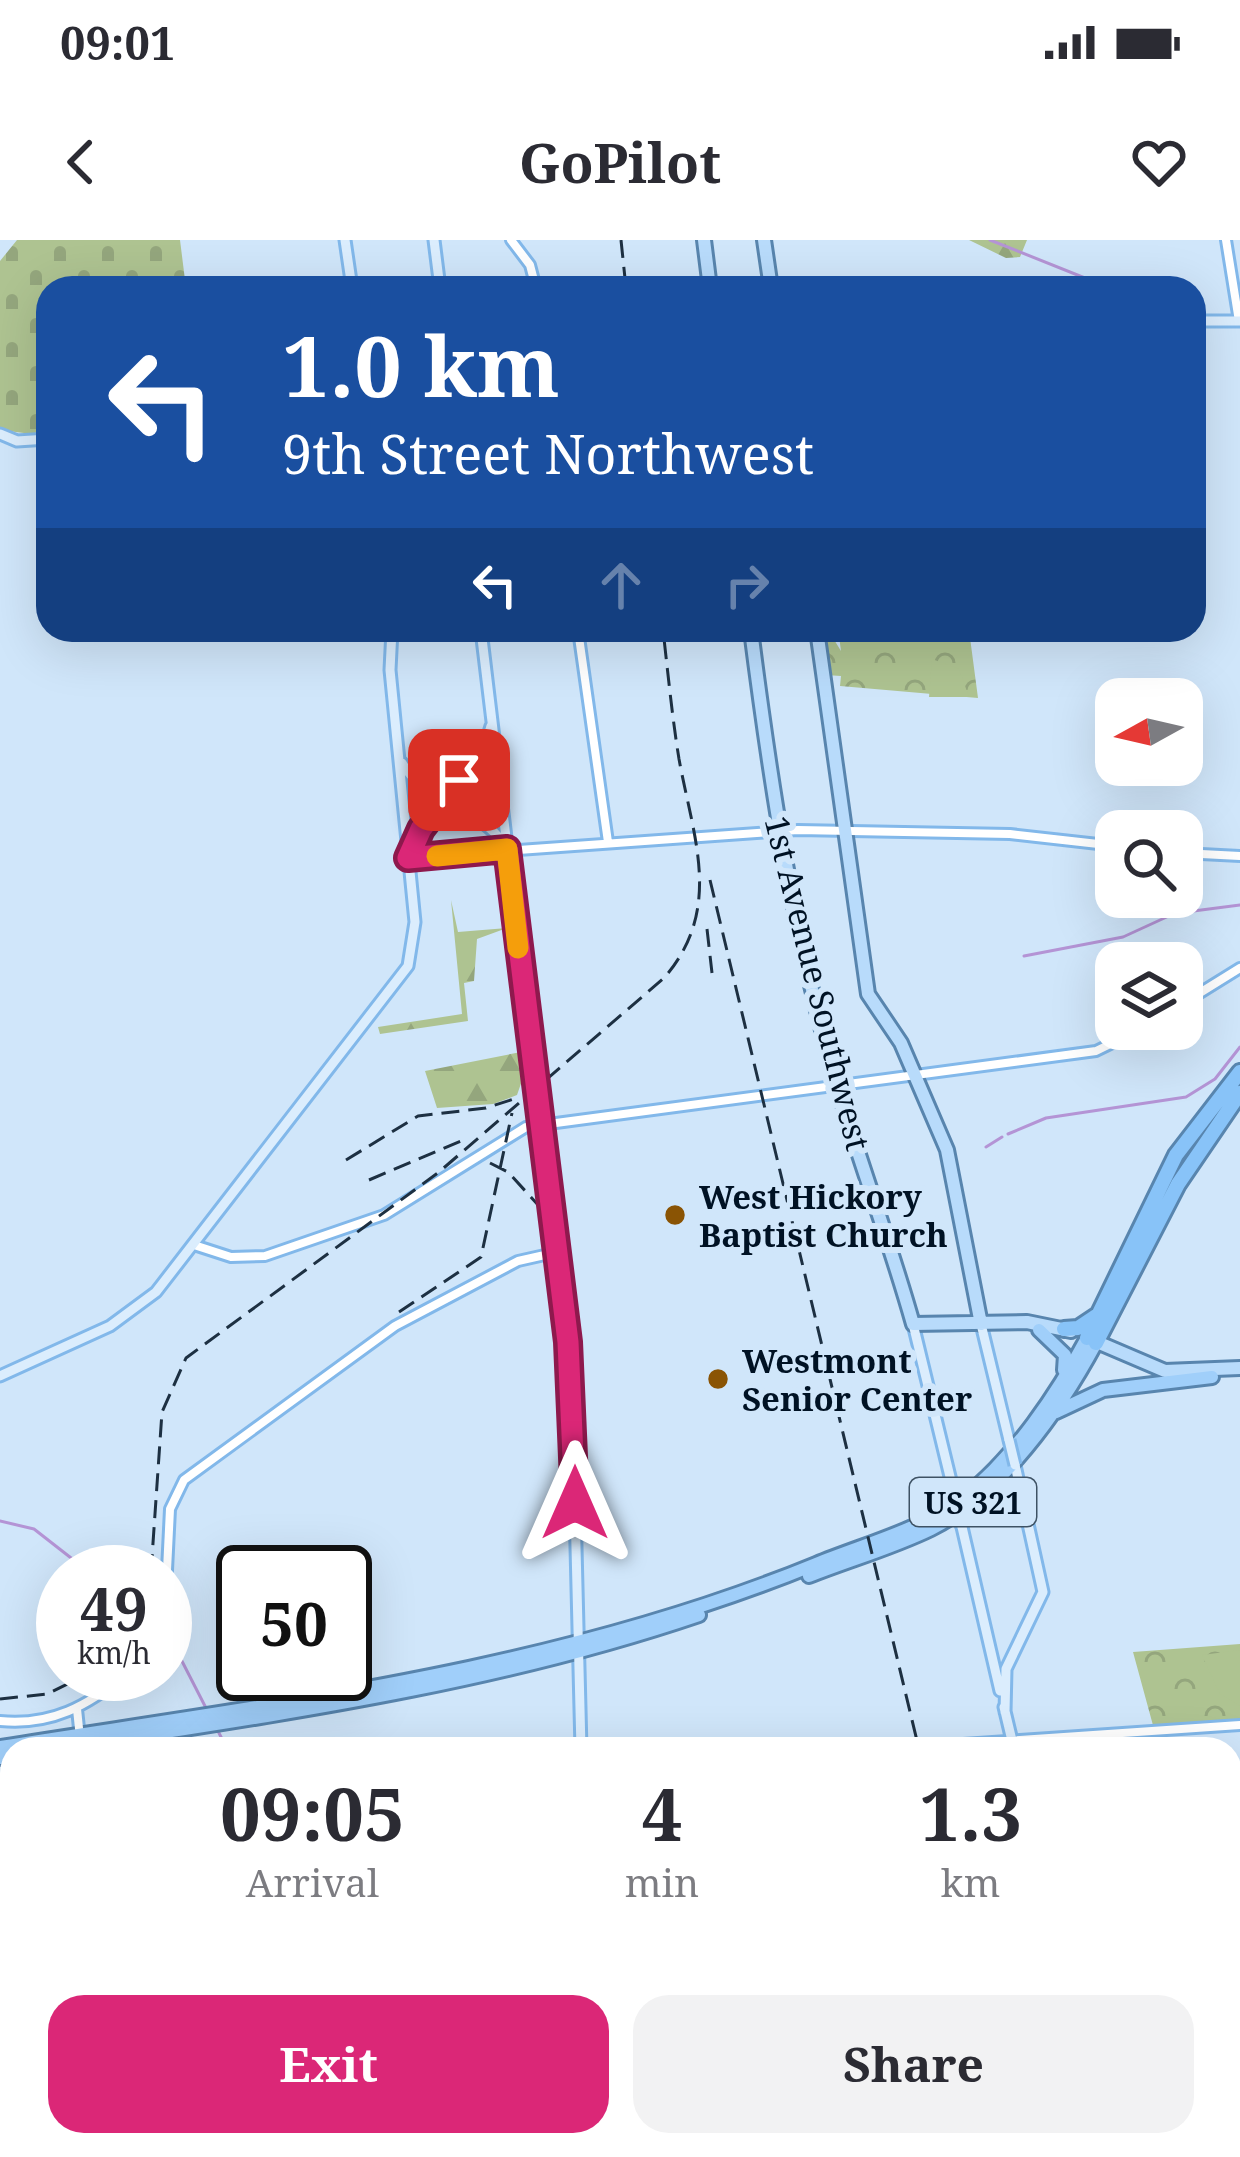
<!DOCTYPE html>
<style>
body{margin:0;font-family:"Noto Serif",serif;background:#f2f2f3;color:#2b2b33;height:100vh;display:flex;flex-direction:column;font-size:45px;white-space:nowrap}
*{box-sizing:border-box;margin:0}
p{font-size:39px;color:#7c7c81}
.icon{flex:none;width:66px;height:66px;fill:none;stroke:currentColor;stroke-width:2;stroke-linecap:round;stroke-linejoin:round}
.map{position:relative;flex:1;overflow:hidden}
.sheet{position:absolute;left:0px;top:1497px;width:1242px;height:420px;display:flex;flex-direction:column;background:#fff;border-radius:36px 36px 0 0;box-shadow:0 12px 48px #0002}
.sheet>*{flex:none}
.guide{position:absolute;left:36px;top:36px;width:1170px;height:366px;border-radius:36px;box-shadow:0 12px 48px #0002;background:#1a4fa0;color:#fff;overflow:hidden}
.needle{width:78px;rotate:262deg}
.fabs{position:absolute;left:1095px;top:438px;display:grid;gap:24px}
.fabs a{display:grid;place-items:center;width:108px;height:108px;border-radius:24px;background:#fff;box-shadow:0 12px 48px #0002;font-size:60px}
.speed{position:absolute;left:36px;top:1305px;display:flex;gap:24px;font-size:60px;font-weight:700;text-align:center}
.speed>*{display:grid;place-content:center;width:156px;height:156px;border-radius:50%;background:#fff;box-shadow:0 12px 48px #0002;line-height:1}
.speed small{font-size:30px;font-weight:400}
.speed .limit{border:6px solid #111;border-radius:18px;background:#fff;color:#111}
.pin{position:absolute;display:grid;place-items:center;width:102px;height:102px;color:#fff;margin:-51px;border-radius:24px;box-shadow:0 6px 18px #0006}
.me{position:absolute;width:132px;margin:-66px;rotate:0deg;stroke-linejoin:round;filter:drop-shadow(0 0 9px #0008)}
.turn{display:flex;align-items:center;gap:42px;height:252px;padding:0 48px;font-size:54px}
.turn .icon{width:156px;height:156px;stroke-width:2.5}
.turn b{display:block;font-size:84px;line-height:102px}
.lanes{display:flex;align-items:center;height:114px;padding:0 48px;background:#0003;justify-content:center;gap:60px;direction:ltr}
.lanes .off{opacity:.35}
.eta{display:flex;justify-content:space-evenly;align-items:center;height:204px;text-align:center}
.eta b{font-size:72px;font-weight:700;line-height:84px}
.cta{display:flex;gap:24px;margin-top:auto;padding:24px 48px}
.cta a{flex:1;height:138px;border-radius:36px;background:#db2777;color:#fff;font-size:48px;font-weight:700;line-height:138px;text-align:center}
.cta a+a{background:#f2f2f3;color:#2b2b33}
.status{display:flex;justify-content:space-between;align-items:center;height:84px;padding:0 60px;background:#fff;direction:ltr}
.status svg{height:33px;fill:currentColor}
header{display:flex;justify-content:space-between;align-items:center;height:156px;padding:0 48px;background:#fff;font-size:54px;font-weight:700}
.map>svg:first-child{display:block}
</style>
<div class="status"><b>09:01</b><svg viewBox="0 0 49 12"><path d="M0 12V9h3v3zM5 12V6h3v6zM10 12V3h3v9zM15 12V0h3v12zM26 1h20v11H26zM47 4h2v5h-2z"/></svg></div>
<header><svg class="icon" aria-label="back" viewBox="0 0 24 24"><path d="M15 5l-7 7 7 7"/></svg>GoPilot<svg class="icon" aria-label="heart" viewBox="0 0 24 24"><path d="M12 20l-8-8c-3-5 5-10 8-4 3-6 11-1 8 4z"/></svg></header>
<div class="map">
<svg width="1240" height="1917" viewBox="0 0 1240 1917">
<defs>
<pattern id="grass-dots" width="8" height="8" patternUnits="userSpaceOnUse" patternTransform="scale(3)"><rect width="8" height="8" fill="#aec391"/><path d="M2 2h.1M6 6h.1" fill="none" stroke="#94a67d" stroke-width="1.8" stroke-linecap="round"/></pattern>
<pattern id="forest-firs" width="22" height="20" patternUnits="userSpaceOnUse" patternTransform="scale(3)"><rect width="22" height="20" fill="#aec391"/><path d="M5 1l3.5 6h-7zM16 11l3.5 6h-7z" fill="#94a67d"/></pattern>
<pattern id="cemetery-stones" width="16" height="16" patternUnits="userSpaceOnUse" patternTransform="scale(3)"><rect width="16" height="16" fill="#aec391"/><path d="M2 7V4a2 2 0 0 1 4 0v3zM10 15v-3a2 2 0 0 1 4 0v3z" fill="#94a67d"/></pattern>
<pattern id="park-crowns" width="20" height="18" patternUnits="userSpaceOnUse" patternTransform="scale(3)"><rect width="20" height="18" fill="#aec391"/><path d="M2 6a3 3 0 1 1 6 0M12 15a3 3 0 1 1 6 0" fill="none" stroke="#94a67d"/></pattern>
</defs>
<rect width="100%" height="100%" fill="#d0e6fa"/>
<!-- grass -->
<path fill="url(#grass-dots)" d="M0,1687L12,1691V1769L0,1770Z"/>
<!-- forest -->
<path fill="url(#forest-firs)" d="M969,0H1027L1020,17L1006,18Z
M451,660L458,692L507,688L477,699L474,741L464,743L468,781L380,794L378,787L462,774Z
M521,812L525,832L517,855L493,864L437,868L425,831Z"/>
<!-- cemetery -->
<path fill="url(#cemetery-stones)" d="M17,0H180L186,48H48V196L0,190V21Z"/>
<!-- park -->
<path fill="url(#park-crowns)" d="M847,390H969L978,458L840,446L841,436L826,435L822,396L833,398L841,411L839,396Z
M1240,1404V1481L1154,1489L1133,1412Z"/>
<!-- pitch -->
<path fill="#aec391" d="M932,419L959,429L969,457H929Z
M1240,1410V1466L1220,1454L1202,1415Z"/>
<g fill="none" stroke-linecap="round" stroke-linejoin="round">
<!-- stream -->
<path stroke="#b494d5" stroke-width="3" d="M990,0L1110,48
M1178,673L1240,665
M1024,716L1123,697L1171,675
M1008,894L1046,878L1186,857L1215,839L1240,807
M986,907L1002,897
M0,1281L34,1289L89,1332
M165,1388L207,1470
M217,1489L227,1509
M1230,1561L1240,1564
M675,1905L682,1917
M308,1917L314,1905"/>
<defs>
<path id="tertiary" d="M511,0L530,25L536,48
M1226,0L1239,81
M578,390L608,602
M1182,613L1240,616
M408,618L798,590L1010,594L1116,606
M1182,764L1240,728
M194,1005L231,1017L265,1016L384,975L526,887L1096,811L1141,789
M165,1371L170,1269L184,1240L395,1086L518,1021L558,1012
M77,1469L80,1498
M0,1481C51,1486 88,1466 126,1434
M889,1509L1240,1485
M0,1846L12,1848
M24,1905L25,1917"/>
<path id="secondary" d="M345,0L352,48
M434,0L440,48
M1194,81H1240
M0,194L17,201L48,199
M481,390L572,1146L581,1509
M402,523C424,562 479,567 504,604
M411,613C428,566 479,535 491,486
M913,1084L953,1249
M981,1084L1009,1200
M0,1136L110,1086L156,1052L408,726L415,682L390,430L392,390
M962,1287L1000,1451
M1004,1467L1014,1509
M1005,1472L1006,1429L1043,1352L1015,1225
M586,1905L587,1917
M1122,1905L1126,1917"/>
<path id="primary" d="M704,0L710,48
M764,0L771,48
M751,390C770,539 792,686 833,831C857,916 889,998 913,1084L1027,1082L1071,1091
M817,390L868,754L901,803L947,910L981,1084
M1090,1099L1165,1131L1240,1128"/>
<path id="trunk" d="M1039,1090L1065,1115L1064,1130
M1056,1172L1103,1150L1212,1137
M809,1336C849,1320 892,1308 931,1289C1001,1254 1060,1170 1096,1103
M0,1507C277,1463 555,1431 816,1324C867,1303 922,1290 965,1256C1014,1218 1058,1152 1087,1098
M56,1509C274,1475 490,1446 699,1375
M0,1518L12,1516"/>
<path id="motorway" d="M1064,1089L1078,1088L1096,1076
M1087,1098L1176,915L1240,832
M1096,1103L1178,944L1240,853"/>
</defs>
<!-- tertiary casing -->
<use href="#tertiary" stroke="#82b8ea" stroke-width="14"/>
<!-- secondary casing -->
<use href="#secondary" stroke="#82b8ea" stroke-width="15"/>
<!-- primary casing -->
<use href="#primary" stroke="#5885ae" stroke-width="18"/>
<!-- trunk casing -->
<use href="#trunk" stroke="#5885ae" stroke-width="18"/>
<!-- motorway casing -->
<use href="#motorway" stroke="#5885ae" stroke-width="20"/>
<!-- tertiary -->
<use href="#tertiary" stroke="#fff" stroke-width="8"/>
<!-- secondary -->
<use href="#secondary" stroke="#dbedfd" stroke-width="9"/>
<!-- primary -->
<use href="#primary" stroke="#b8dbfb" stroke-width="12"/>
<!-- trunk -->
<use href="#trunk" stroke="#a0cffa" stroke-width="12"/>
<!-- motorway -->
<use href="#motorway" stroke="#88c3f8" stroke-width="14"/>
<!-- rail -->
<path stroke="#1d3042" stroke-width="3" stroke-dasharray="18 9" stroke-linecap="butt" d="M621,0L626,48
M710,640L919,1509
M707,689L712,733
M346,920L418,876L486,868L520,857
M490,923L508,932L539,966
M369,940L461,901
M399,1072L481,1017L512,873
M151,1332L162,1172L186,1118L439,932L664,738C724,669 693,597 679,519C672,476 668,433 663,390
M0,1459L47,1454L88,1434
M1014,1905L1017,1917"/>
<defs>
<path id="secondary-bridge" d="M1009,1200L1015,1225
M953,1249L962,1287"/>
</defs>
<!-- secondary-bridge casing -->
<use href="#secondary-bridge" stroke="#82b8ea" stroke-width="15" stroke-linecap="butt"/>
<!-- secondary-bridge -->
<use href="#secondary-bridge" stroke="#dbedfd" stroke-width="9"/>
</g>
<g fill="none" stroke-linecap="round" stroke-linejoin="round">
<defs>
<path id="route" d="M459,540L421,589L408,618L507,609L568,1102L575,1263"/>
</defs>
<!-- route casing -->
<use href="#route" stroke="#8e194d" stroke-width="30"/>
<!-- route -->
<use href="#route" stroke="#db2777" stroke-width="21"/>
<!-- slow -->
<path stroke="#f59e0b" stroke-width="21" d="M437,616L507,609L518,708"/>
</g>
<!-- markers -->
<g fill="#8a5404" stroke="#d0e6fa" stroke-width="4.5">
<circle cx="675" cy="975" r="12"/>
<circle cx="718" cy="1139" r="12"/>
</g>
<g text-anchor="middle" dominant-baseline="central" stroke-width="12" stroke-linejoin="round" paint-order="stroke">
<!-- shield labels -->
<rect fill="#d0e6fa" stroke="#3e5264" stroke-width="3" x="910" y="1238" width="126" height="48" rx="9"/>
<g font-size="30" font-weight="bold" fill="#001224">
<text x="973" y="1262">US 321</text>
</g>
<!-- street labels -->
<g font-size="33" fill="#001224" stroke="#d0e6fa">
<text transform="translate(818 743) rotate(76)">1st Avenue Southwest</text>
</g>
<!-- poi labels -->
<g font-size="33" font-weight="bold" fill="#001224" stroke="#d0e6fa" text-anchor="start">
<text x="699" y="956">West Hickory<tspan x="699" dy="38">Baptist Church</tspan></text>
<text x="742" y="1120">Westmont<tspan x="742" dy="38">Senior Center</tspan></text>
</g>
</g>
</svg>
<div class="fabs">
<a><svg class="needle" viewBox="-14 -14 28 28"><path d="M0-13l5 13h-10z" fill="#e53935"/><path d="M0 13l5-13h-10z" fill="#7c7c81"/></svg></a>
<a><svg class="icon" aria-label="search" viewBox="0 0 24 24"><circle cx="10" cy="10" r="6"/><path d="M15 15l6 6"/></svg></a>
<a><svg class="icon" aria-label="layers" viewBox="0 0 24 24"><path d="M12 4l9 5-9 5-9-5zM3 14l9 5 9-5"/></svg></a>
</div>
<div class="speed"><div>49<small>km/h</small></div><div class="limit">50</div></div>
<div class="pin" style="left:459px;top:540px;background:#d93025"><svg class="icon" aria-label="arrive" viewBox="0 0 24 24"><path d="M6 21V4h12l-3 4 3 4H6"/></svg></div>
<svg class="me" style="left:575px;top:1263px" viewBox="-20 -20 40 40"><path d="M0-17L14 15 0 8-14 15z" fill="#db2777" stroke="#fff" stroke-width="4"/></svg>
<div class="guide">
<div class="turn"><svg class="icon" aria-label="left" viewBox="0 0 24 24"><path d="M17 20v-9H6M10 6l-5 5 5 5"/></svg><div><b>1.0 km</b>9th Street Northwest</div></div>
<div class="lanes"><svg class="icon" aria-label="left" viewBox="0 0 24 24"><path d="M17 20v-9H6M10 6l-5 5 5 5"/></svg><svg class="icon off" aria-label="ahead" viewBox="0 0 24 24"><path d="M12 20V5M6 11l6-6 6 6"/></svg><svg class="icon off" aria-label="right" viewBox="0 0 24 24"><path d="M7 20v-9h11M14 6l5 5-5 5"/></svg></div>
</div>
<section class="sheet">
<div class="eta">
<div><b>09:05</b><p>Arrival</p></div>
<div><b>4</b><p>min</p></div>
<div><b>1.3</b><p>km</p></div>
</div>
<div class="cta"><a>Exit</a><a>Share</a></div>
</section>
</div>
